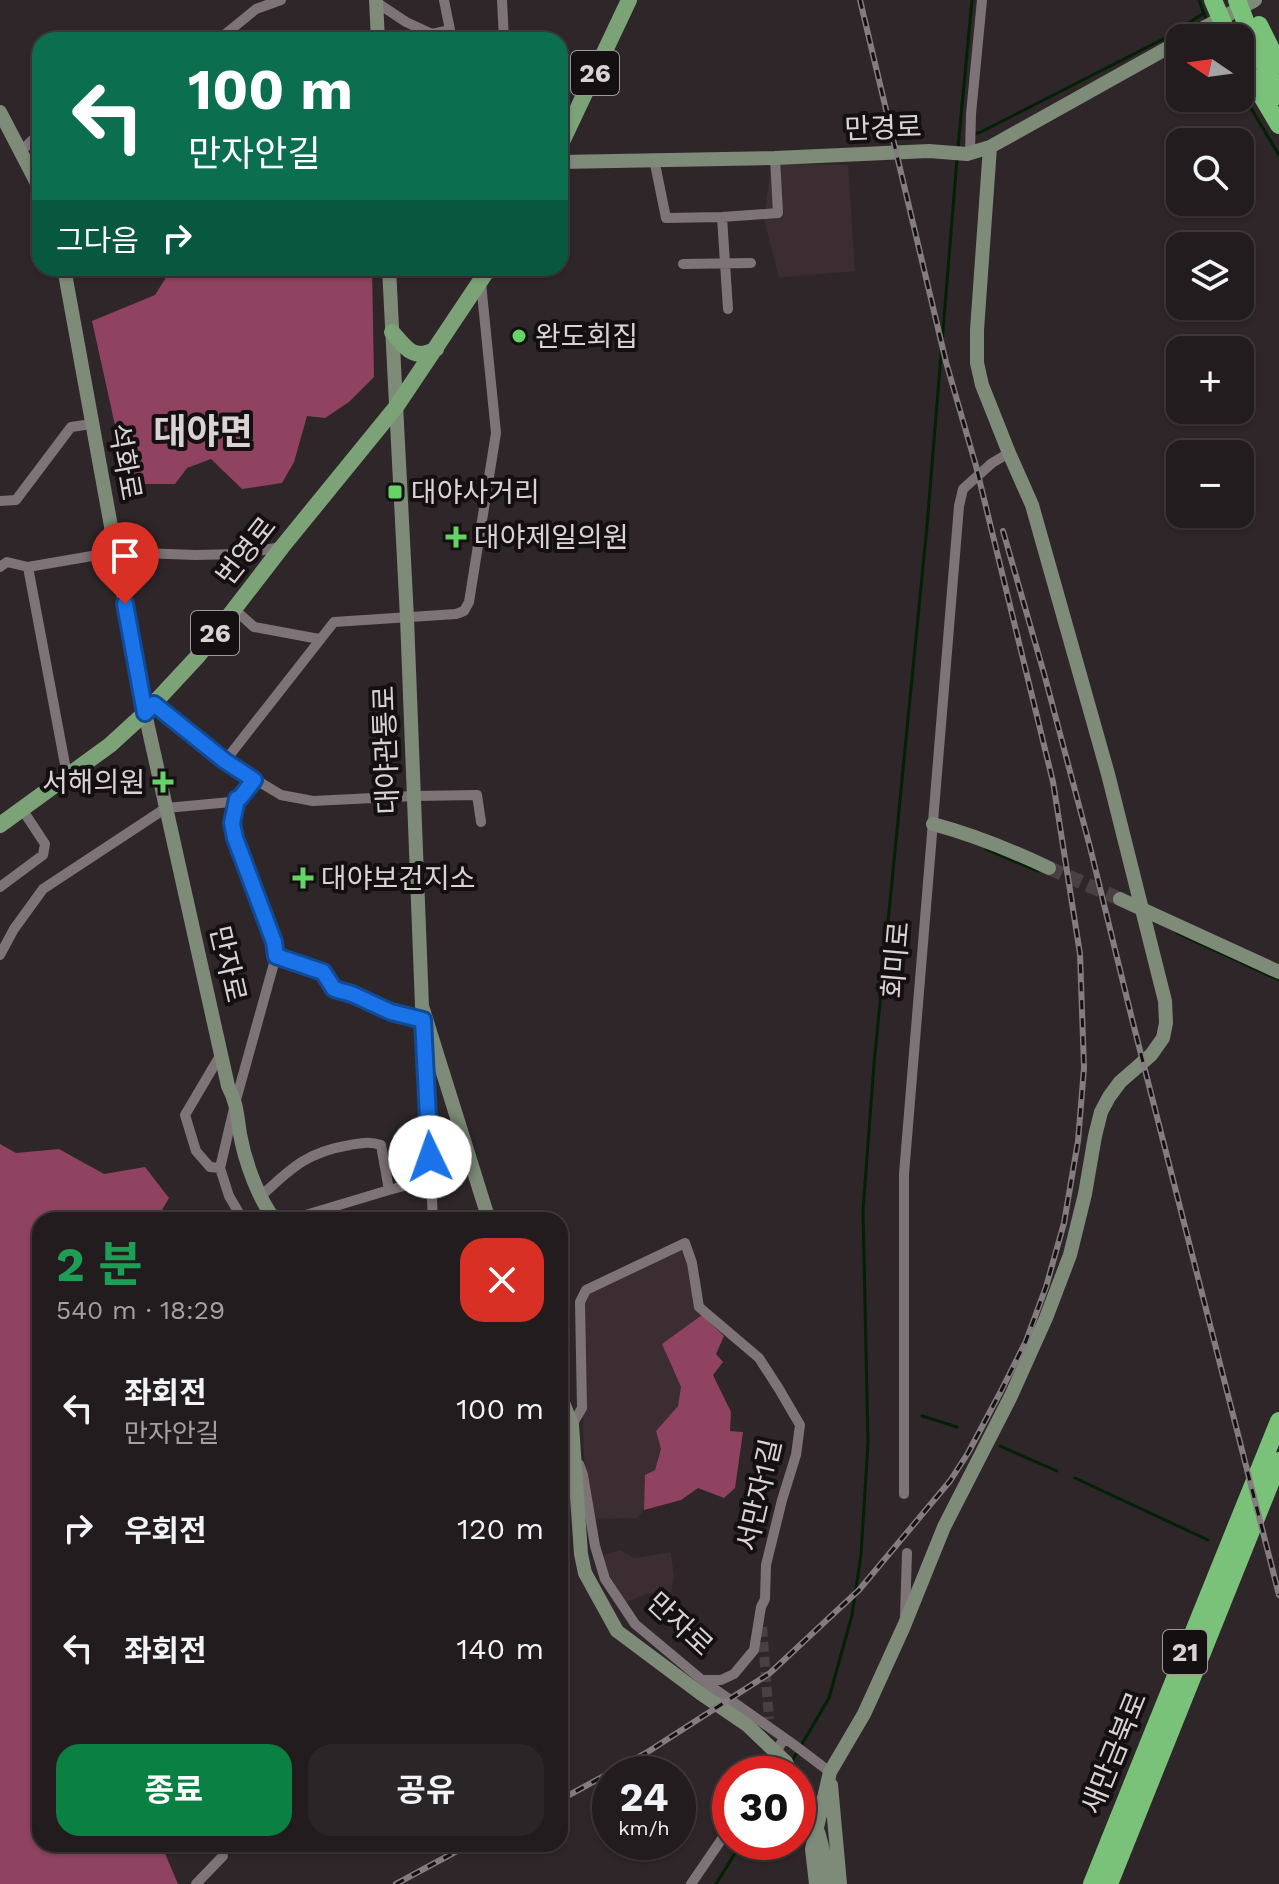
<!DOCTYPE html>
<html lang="ko">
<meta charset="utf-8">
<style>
body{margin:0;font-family:"Work Sans","Noto Sans KR",sans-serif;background:#2a2527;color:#f1f3f6;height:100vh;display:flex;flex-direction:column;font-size:30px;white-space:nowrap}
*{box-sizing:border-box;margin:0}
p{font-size:26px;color:#a2a1a4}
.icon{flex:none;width:44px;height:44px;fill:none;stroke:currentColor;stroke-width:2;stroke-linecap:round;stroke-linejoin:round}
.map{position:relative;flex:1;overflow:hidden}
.drawer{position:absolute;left:32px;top:1212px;width:536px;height:640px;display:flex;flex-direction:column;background:#221c1e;border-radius:24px;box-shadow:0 2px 6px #0004,0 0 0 2px #3f3a3c}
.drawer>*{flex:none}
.guide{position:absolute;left:32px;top:32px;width:536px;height:244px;border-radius:24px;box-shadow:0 2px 6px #0004,0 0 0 2px #3f3a3c;background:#0b6e4f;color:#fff;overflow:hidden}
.needle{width:52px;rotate:283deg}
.controls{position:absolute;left:1166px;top:24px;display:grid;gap:16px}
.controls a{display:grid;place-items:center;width:88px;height:88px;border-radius:16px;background:#221c1e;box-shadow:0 2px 6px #0004,0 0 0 2px #3f3a3c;font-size:40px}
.speed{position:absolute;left:592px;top:1756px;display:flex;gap:16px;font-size:40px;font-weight:700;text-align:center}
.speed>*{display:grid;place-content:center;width:104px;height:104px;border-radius:50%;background:#221c1e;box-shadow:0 2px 6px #0004,0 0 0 2px #3f3a3c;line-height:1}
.speed small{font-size:20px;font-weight:400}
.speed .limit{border:12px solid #d22;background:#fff;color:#111}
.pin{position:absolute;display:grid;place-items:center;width:68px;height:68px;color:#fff;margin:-82px -34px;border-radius:50% 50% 50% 0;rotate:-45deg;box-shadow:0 0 8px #0007}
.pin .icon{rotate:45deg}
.me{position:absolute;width:88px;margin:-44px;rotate:357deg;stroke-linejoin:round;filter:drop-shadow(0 0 6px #0008)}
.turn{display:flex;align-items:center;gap:28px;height:168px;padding:0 24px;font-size:36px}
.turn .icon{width:104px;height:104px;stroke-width:2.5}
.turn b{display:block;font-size:56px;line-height:68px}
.then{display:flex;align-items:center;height:76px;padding:0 24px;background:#0003;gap:16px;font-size:30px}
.round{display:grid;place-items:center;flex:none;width:84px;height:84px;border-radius:24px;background:#2a2527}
.headline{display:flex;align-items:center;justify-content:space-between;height:136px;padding:0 24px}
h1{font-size:48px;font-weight:700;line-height:60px;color:#1e9e55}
.cta{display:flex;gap:16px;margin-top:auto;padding:16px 24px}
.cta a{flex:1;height:92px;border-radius:24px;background:#0b8043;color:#fff;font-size:32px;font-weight:700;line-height:92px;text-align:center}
.cta a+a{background:#2a2527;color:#f1f3f6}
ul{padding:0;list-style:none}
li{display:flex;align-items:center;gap:24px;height:120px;padding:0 24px}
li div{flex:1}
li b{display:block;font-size:30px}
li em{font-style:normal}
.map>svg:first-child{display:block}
</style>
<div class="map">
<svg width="1279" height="1884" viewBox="0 0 1279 1884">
<rect width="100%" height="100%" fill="#2e2628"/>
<!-- built -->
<path fill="#3c2d32" d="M771,164L848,165L855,271L779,278L764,219Z
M685,1243L702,1315L668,1358L681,1387L678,1406L656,1431L661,1449L655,1470L645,1475L644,1510L638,1518L593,1519L584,1458L583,1423L585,1365L584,1305L588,1293Z
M620,1550L634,1558L671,1552L674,1578L670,1596L649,1593L625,1603L612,1580L602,1556Z"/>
<!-- forest -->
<path fill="#8f4361" d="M172,268H372L374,377L349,402L325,418L307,416L294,462L282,483L242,489L211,459L187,468L175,484H128L92,321L155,295Z
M0,1144L16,1153L59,1149L104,1174L145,1167L169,1198L156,1220H40V1844H161L178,1884H0Z
M702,1315L724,1336L716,1354L723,1362L713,1375L731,1412L730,1431L743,1432L735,1488L724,1498L698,1488L681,1500L644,1510L645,1475L655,1470L661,1449L656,1431L678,1406L681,1387L662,1344Z"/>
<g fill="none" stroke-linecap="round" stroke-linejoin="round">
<!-- stream -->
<path stroke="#022104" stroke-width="3" d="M1199,0L1206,19
M1240,90L1279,155
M974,134L981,132L1165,38L1204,13
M958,148L972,0
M986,849L1038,871
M1177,933L1279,980
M922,1416L957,1427
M1000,1446L1057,1471
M1075,1478L1208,1540
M792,1761L829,1698L852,1615L861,1555L868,1443L863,1210L874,1064L927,526L957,159
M716,1884L742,1842"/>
<!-- street-tunnel -->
<path stroke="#484042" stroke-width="10" stroke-dasharray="10 5" stroke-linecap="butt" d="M762,1627L769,1719"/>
<!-- secondary-tunnel -->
<path stroke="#484042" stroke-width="14" stroke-dasharray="14 7" stroke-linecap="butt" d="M1049,868L1120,899"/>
<!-- street -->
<path stroke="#7e7477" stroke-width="10" d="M444,0L452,40
M502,0L504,40
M376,2L406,22L432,34L450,30
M218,40L256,9L281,0
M21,151L40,133
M970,153L971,114L982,0
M654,159L666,218L722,217L778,213L775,158
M722,217L728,309
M683,264L751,263
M0,501L16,500L71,427L92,424
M0,567L7,562L28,567L115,552L195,555L240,554L282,547
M28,567L67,775
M234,609L254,627L319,639
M154,704L225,761L281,795L313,801L414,796L477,795L481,822
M225,761L334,622L456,614L464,611L469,602L496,433L481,283
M237,799L232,823L235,838L274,942L276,956L236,1100L220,1168L229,1196L239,1213L241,1220
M0,887L43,855L45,844L22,809
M0,955L14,929L43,889L166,808L231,802L240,798L254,780
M276,956L323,972L334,989L352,994L391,1012L423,1020
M423,1022L433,1220
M220,1168L210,1167L196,1151L185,1115L221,1054
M260,1197C291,1168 307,1152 350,1145C362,1143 370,1141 381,1145L389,1190
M289,1220L389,1190L404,1186L431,1185
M572,1425L582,1408L580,1302L586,1290L685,1243L692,1263L699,1307L759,1358L779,1389L800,1425L796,1455L782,1500L766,1565L765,1599L761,1607L754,1650L734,1674L721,1680H702
M579,1464L583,1475L595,1546L605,1579L635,1624L702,1680L793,1744L830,1772
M904,1494V1174L959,506L963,489L992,463L1009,453
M905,1616L907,1553
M764,1774L784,1738
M196,1884L223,1856
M691,1884L730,1827"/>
<!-- secondary -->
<path stroke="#7d8b78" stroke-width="14" d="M376,0L378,40
M1185,38L1255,0
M0,112L40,189
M560,162L775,158L929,151L967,154L990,147L1180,41
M64,268L145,713L228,1086C237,1103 237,1115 240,1134C245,1162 258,1198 275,1220
M389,268L407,618L422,1006L489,1220
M933,824C974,835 1011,850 1049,868
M1120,899L1279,972
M560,1395L572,1425L581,1554L585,1573L617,1631L700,1693L747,1725L786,1762L791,1774
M831,1785L840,1884
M798,1788C817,1820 824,1846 828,1884
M816,1884L812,1849L830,1772L864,1714L904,1626L944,1527L1011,1396L1046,1318L1070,1255L1085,1194L1095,1136L1101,1112L1109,1097L1120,1082L1151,1055L1163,1038L1166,1023L1165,1001L1108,774L1032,505L1009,453L982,385L977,363V330L990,147"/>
<!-- primary -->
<path stroke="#7ca278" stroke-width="16" d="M560,146L629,0
M392,332C407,349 413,361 436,349
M0,825L110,745L145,713L198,656L282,547L396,407L489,268"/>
<!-- highway -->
<path stroke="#7ac179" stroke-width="18" d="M1213,0L1229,38
M1237,0L1251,36L1279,96
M1259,25L1279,65
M1240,59L1279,125
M1092,1884L1279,1421
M1109,1884L1279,1461"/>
<defs>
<path id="rail" d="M1003,531L1045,677L1090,847L1132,1019L1279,1595
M560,1800L646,1753L770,1673L859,1590L950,1481L968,1453L1001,1391L1026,1341L1046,1287L1064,1223L1078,1141L1084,1068L1080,954L1053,782L976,466L946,362L860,0
M396,1884L470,1844"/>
</defs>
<!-- rail casing -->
<use href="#rail" stroke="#847d7f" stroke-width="6"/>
<!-- rail -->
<use href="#rail" stroke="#141011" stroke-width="3" stroke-dasharray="9" stroke-linecap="butt"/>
</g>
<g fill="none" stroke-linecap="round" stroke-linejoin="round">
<defs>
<path id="route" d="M125,604L145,713L154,704L225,761L254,780L240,798L237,799L232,823L235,838L274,942L276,956L323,972L334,989L352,994L391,1012L423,1020L430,1157"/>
</defs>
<!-- route casing -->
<use href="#route" stroke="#114b97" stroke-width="20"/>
<!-- route -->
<use href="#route" stroke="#1a73e8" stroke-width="14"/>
</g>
<!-- markers -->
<g fill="#64d467" stroke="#141011" stroke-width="3">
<circle cx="519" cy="336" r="8"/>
<rect x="387" y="484" width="16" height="16" rx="4"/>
<path d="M452 525h8v8h8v8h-8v8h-8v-8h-8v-8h8z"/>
<path d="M159 770h8v8h8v8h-8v8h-8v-8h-8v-8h8z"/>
<path d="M299 866h8v8h8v8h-8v8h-8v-8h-8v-8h8z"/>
</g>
<g text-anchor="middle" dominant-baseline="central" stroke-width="8" stroke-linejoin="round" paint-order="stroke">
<!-- shield labels -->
<g fill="#141011" stroke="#9e989a" stroke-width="2">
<rect x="571" y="51" width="48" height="44" rx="6"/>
<rect x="191" y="611" width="48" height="44" rx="6"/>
<rect x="1163" y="1630" width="44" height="44" rx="6"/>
</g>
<g font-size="26" font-weight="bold" fill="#d9d3d5">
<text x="595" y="73">26</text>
<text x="215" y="633">26</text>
<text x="1185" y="1652">21</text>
</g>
<!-- street labels -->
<g font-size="28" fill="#d9d3d5" stroke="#141011">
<text transform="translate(883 128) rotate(-2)">만경로</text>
<text transform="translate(125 462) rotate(80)">석화로</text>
<text transform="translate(246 551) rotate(-52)">번영로</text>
<text transform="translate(386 750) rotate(-92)">대야관통로</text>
<text transform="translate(896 960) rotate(-85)">회미로</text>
<text transform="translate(228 964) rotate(77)">만자로</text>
<text transform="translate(759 1495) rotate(-77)">서만자1길</text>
<text transform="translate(680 1624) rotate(43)">만자로</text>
<text transform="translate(1114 1753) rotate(-68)">새만금북로</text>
</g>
<!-- poi labels -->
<g font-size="28" fill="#d9d3d5" stroke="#141011" text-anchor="start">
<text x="535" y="336">완도회집</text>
<text x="411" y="492">대야사거리</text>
<text x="474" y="537">대야제일의원</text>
<text x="145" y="782" text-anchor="end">서해의원</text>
<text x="321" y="878">대야보건지소</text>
</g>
<!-- district labels -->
<g font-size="36" font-weight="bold" fill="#d9d3d5" stroke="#141011">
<text x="203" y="432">대야면</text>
</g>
</g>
</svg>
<div class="controls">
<a><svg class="needle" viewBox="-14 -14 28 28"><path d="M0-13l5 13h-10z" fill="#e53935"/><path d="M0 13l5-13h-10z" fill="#a2a1a4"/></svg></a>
<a><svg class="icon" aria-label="search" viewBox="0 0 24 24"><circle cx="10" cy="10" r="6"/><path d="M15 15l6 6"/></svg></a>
<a><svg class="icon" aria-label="layers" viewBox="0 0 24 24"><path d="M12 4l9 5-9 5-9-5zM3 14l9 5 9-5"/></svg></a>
<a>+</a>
<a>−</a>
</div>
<div class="speed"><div>24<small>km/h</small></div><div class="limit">30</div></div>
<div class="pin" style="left:125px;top:604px;background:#d93025"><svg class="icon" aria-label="arrive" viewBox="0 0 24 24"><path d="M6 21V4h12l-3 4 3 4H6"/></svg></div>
<svg class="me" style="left:430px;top:1157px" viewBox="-20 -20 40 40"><circle r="19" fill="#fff"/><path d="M0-13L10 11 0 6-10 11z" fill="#1a73e8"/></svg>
<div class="guide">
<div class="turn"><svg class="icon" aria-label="left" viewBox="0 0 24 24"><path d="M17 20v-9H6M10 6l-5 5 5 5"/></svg><div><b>100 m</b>만자안길</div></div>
<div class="then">그다음<svg class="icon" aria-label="right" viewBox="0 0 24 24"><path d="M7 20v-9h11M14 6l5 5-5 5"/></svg></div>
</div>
<section class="drawer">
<div class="headline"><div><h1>2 분</h1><p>540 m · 18:29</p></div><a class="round" style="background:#d93025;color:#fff"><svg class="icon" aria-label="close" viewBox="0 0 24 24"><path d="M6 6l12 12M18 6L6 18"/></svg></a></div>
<ul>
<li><svg class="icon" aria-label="left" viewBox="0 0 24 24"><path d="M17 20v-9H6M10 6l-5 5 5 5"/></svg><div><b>좌회전</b><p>만자안길</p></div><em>100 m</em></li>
<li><svg class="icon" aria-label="right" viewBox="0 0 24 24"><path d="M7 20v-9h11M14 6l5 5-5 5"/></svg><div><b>우회전</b></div><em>120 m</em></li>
<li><svg class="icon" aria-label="left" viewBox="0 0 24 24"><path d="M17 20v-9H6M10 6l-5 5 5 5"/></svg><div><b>좌회전</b></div><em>140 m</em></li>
</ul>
<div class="cta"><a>종료</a><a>공유</a></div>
</section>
</div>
